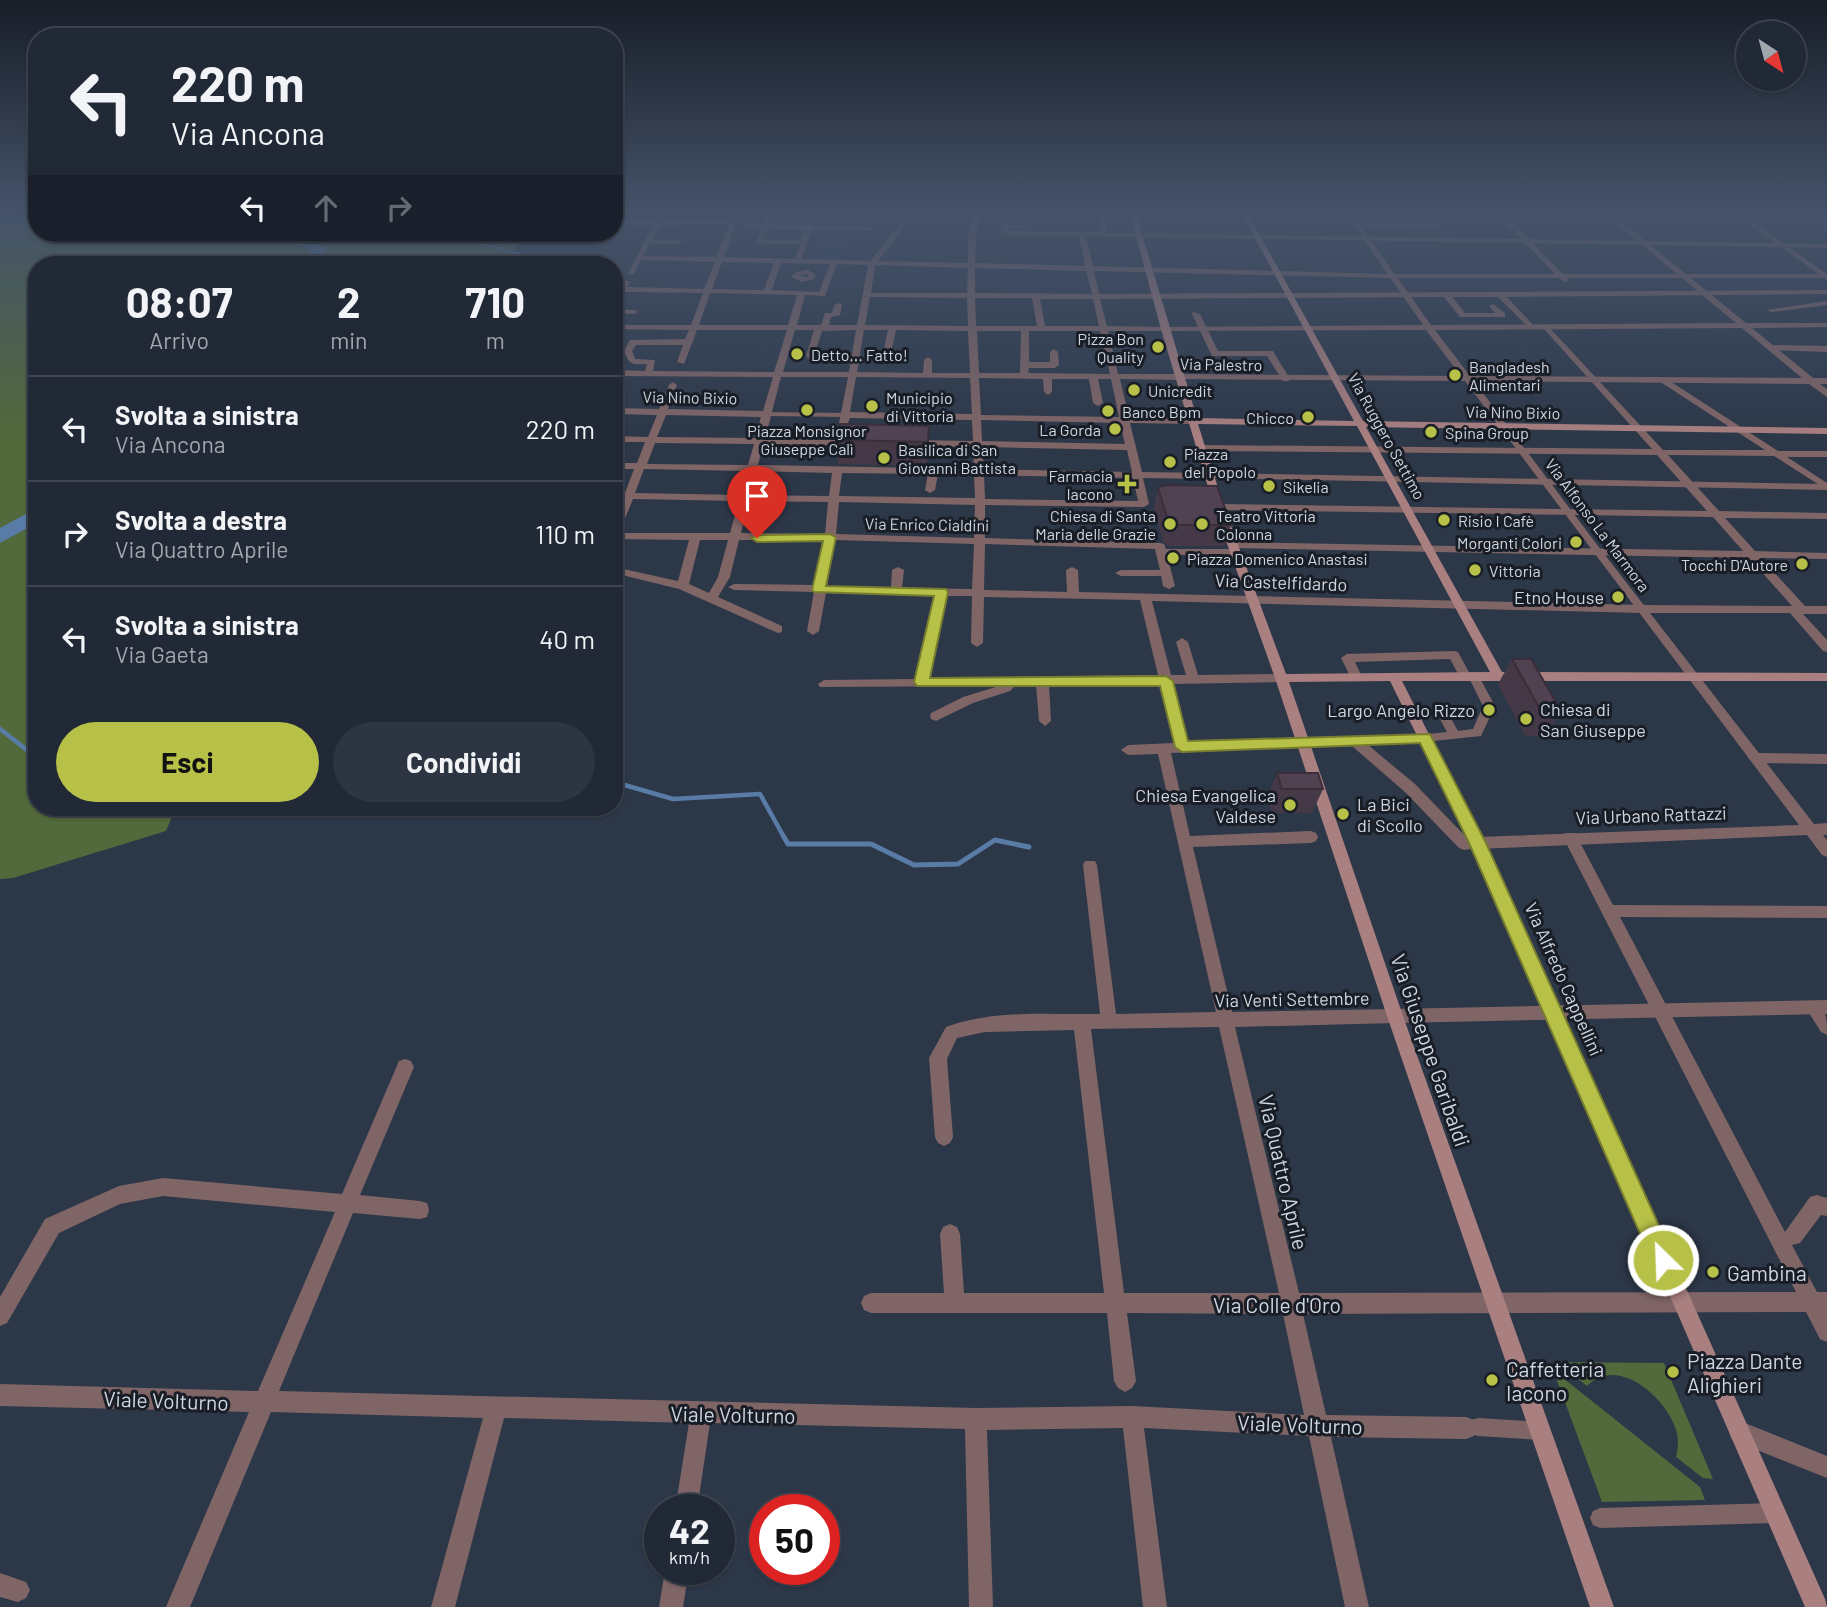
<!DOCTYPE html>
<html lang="it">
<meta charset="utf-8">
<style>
body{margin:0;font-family:Barlow,sans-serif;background:#2d3542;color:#f1f3f6;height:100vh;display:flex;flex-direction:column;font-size:26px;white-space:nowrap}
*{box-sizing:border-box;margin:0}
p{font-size:23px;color:#a2a6ad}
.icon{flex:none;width:38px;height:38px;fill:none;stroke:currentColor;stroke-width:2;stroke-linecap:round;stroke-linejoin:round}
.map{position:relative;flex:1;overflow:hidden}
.details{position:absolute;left:28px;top:256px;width:595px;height:560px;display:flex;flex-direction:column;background:#212936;border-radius:28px;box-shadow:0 2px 5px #0004,0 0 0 2px #3e4551}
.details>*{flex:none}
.hud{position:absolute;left:28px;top:28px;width:595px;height:214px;border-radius:28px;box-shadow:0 2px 5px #0004,0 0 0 2px #3e4551;background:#212936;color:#f1f3f6;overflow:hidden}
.needle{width:46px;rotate:144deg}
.tools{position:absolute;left:1736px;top:21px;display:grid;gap:14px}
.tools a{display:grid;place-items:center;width:70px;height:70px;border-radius:50%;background:#212936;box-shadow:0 2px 5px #0004,0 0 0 2px #3e4551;font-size:35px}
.speed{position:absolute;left:644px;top:1494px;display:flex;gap:14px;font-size:35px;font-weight:700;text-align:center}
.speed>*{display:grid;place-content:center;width:91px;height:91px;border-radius:50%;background:#212936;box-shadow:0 2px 5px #0004,0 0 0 2px #3e4551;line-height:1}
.speed small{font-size:18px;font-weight:400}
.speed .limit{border:10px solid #d22;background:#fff;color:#111}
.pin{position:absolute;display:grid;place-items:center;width:60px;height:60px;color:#fff;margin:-72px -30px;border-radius:50% 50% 50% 0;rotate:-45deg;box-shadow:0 0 7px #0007}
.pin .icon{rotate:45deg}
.me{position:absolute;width:77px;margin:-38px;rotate:336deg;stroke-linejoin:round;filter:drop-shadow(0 0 5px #0008)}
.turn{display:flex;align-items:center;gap:24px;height:147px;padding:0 28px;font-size:32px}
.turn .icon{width:91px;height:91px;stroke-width:2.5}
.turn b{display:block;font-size:49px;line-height:60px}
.lanes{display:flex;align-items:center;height:66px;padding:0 28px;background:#0003;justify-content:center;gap:35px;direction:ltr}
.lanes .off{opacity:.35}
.eta{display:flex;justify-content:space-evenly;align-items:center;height:119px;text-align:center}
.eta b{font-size:42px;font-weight:700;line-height:49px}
.action{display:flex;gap:14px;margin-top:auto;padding:14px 28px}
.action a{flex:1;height:80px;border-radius:42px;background:#b7c148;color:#111;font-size:28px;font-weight:700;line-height:80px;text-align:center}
.action a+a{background:#2d3542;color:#f1f3f6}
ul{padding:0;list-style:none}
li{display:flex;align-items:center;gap:21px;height:105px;padding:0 28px;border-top:2px solid #3e4551}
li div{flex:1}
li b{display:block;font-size:26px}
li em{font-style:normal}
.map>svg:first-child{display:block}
</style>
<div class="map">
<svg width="1827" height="1607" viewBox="0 0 1827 1607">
<rect width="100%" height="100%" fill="#2c3748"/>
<!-- built -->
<path fill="#334158" d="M811,241H847L842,260H815L819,247L818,244H810Z"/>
<!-- green -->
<path fill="#51693b" d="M0,214H37V233H528L503,264H37V807H176L166,831L13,878L0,879Z
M1557,1362L1664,1363L1713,1479L1703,1478L1676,1457C1678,1448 1679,1439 1676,1430C1667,1399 1618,1354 1587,1386Z
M1553,1370L1700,1487L1705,1500L1602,1502Z"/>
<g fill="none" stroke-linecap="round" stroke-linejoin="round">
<!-- stream-far2 -->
<path stroke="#597ca7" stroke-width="2.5" d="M459,233C496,250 533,261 574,262"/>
<!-- stream-far1 -->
<path stroke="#597ca7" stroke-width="4.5" d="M0,729L37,758
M614,782L673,799L760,794L785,839"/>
<!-- stream -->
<path stroke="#597ca7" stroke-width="5" d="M784,837L788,844H871L914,865L958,864L995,840L1029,847"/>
<!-- river -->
<path fill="#597ca7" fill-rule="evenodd" d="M278,233H296L327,249L316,264H301L311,250Z
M37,508V523L0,543V528Z"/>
<!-- pedestrian -->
<path fill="#806566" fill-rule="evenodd" d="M1081,214H1087L1089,223L1080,225V223L1084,221Z
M808,270L816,275L814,279L802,282L791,277L796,272ZM807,274L809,277L798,276Z
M763,412L846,413L850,415L846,417L766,416L762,414Z
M1209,473L1827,484V490L1206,478L1205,476Z
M1473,672L1477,673L1495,706L1481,736L1424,742L1420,741L1418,738L1420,735L1447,732L1437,714L1443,710L1447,711L1458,731L1473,729L1483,706L1468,676Z
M1478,1418L1540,1422L1547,1424L1549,1431L1547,1438L1540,1440L1478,1436L1471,1434L1469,1427L1471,1420Z
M1775,1503L1782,1506L1785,1513L1782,1520L1775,1523L1600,1528L1593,1525L1590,1518L1593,1511L1600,1508Z"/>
<!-- minor -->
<path fill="#806566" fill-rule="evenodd" d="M661,214L664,216L662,221L730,220L733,214H739L724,257L795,259L800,244L756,243L761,228L743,226L746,224H762L767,214H773L769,224L806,225L810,214H816L813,226L870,227L873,229L870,231L811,230L802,259L870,261L908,214H914L878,261L968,263V235L974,214H980L976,235L975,263L1085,266L1079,236L1004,235L1000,233L1002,226L1005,224L1030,227L1027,229L1008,228V231L1100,232L1099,214H1105L1107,233L1521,239L1497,214H1504L1529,239L1827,244V248L1533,243L1563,274H1827V277L1824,278H1568L1569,280L1565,282L1559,278H1391L1094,271L1099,294L1827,290V294L1507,297L1534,326L1535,328L1531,330L1498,297H1452L1465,313H1495L1489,306L1493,304L1505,313V317H1460L1444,297L1100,299L1107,326L1165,327L1169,329L1165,331H1108L1118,374H1179L1183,377L1179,380L1120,379L1129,417L1193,418L1198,421L1193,424L1130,423L1142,472L1209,473L1214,476L1209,479L1143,478L1149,504L1144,507L985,505V538L1160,543L1164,544L1166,549H1235L1240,552L1235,555H1167L1175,586L1169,589L1163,586L1161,576H1121L1115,573L1121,570H1160L1155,549L985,544L984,590L1067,592L1066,570L1072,567L1078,570L1079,592L1642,605L1792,606L1749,558L1233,548L1228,545L1233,542L1743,551L1713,517L1219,510L1214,507L1219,504L1707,511L1657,455L1201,451L1196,448L1201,445L1652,449L1545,330L1544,328L1548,326L1663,450H1765L1662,383L1661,381L1665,378L1778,451H1827V457H1787L1827,483V490L1774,456L1668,455L1719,511L1827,513V519L1725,518L1755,551L1827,553V559L1761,558L1805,606H1827V614H1803L1827,640V652L1823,651L1790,613H1642L1152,601L1171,675H1186L1176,642L1182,638L1188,642L1198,675L1281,674L1287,678L1281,682L1173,684L1188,743L1429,735L1431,738L1424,743L1368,745L1415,784L1467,838L1482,839L1484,843L1482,847L1464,850L1459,848L1405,792L1352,746L1171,753L1190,836L1311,831L1316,833L1318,837L1316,841L1311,843L1193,847L1232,1012L1395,1009L1401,1011L1403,1016L1401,1021L1395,1023L1235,1027L1299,1293L1796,1292L1563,837L1565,833H1575L1613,905L1827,906V918L1620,917L1785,1232L1810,1197L1817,1195L1827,1198V1216L1821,1215L1800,1243L1792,1245L1817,1292H1827V1342L1820,1339L1806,1312L1303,1314L1326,1415L1466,1417L1474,1420L1477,1428L1474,1436L1466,1439L1331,1437L1369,1607H1345L1309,1436L1144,1428L1167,1607H1143L1123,1428L987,1430L993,1607H969L965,1429L710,1423L697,1510H675L689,1423L504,1418L455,1607H431L483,1418L271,1412L190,1607H166L249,1412L0,1406V1384L258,1391L335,1212L163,1196L120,1204L59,1233L7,1323L0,1326V1297L45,1219L119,1186L163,1178L342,1194L399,1061L405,1059L411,1061L414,1067L360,1195L420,1201L427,1203L429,1210L427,1217L420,1219L353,1213L279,1391L976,1408L1132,1406L1304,1415L1283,1314L1127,1313L1136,1381L1132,1388L1125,1392L1118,1388L1114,1381L1107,1313H871L864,1310L861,1303L864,1296L871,1293H944L940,1234L943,1227L950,1224L957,1227L960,1234L964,1293H1104L1074,1030L985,1032L957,1038L947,1059L953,1137L950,1143L944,1146L938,1143L935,1137L929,1058L946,1027C994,1009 1050,1015 1100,1014L1083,865L1085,861H1095L1097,865L1116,1014L1216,1012L1158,754L1128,755L1121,750L1128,745L1174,743L1160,684L1049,685L1051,721L1045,726L1039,721L1036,685L1015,686L1010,691L973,703L936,721L931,719L930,716L931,713L963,697L999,686L820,687L818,684L824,680L916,679L935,595L826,593L819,631L813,635L807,631L814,592L734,590L728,587L734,584L816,585L824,540H739L730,577L718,597L782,626V632L778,633L679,589L614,573V567L678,581L689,540L614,539V519L622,499H614V493H625L634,469H614V463H637L645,442H614V436L648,437L657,415L614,414V408L659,409L669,385L673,382L677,385L668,409L763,411L773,377L614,376V370L645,371L647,364C632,364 630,366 624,351L630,340L685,339L689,330L614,329V325H691L703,293L625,292L618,305L614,307V297L617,291H614V287H620L626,280L630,282L627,287L704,289L715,262L641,260L634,274H628L653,225H614V221H655ZM729,224L716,257L643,256L650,243L679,244L683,242L679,240L652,239L660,225ZM768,229L805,230L801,240L763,239ZM1086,236L1525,243L1555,274H1391L1093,266ZM722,262L774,263L764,290L712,289ZM781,263L830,264L819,292L772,290ZM837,264L868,265L857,325H829L831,317L840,315L842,305L838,303L834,305L832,313H825L821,325H797L805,295L825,296ZM875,265L968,268L967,293H871ZM975,268L1086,271L1092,294L975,293ZM710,293L797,295L788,325H699ZM870,297L967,298L968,326L865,325ZM975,298H1032L1037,326H976ZM1040,299H1093L1099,326H1045ZM697,330H787L774,372L653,371L655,360L635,359L632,351L636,345H683L677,362L684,364ZM795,330H814L806,356L810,359L814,356L822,331L856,330L849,372H783ZM864,330H888L884,348L888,351L892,348L896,330L968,331L970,373H932V360L928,357L924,360L923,373L857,372ZM977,331H1021L1020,373H979ZM1029,331H1100L1110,374L1028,373L1029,368H1055L1059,365L1058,352L1054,349L1050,352V362H1029ZM781,377H848L839,423L844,426L847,425L850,418L972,420L973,441L910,440L905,443L910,446L973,447L974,469L758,465L763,444L855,446L860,443L855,440L765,439ZM856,377L970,378L972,414L850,412ZM979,378L1043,379L1044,392L1048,395L1052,392V379H1089L1093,403L1098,406L1103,403L1098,379H1111L1119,417L981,415ZM666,415L761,417L755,438L657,437ZM981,420L1120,423L1125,444L982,441ZM655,443L754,444L748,465L647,464ZM982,447L1127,450L1132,472L984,469ZM644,469L747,471L740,495L635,493ZM756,471L832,473L829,496L750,495ZM842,473L928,474L925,490L930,493L935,490L938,474L974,475L975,498L839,496ZM984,475L1133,478L1138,501L985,499ZM633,499L739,501L730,533H619ZM749,501L828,502L825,534L741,533ZM839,502L975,505L974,538L836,534ZM700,540H728L718,577L709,593L689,584ZM835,540L974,544L972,589L902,588L904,570L898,567L892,570L891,587L827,586ZM946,596H972L971,643L977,647L983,643L984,597L1140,600L1158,675L928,678ZM1219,1027L1279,1293H1124L1091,1029Z
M1247,214H1349L1346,216L1245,217Z
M1804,214H1811L1827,224V229Z
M1355,223L1439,224L1442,226L1439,228L1353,226Z
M1827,301V305L1771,312L1767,310Z
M614,309L634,310L638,312L634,314L614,313Z
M1193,312L1200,314L1218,351H1273L1290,379L1289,381H1283L1267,356H1212L1192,314Z
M1772,345L1827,346V352L1769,350L1768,348Z
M1454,651L1458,652L1471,676L1469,679H1461L1450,659L1355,662L1362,677L1356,681L1352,680L1341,658L1347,654Z
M1755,753L1827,754V764L1755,763L1748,758Z
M1814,1001C1827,1006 1827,1021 1827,1035L1821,1032L1806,1008L1808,1003Z
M665,1570H689L683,1607H659Z
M0,1573L26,1582L30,1590L26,1598L18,1602L0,1597Z"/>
<!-- tertiary -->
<path fill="#806566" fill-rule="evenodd" d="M1346,214H1352L1431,325L1736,323L1605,214H1612L1746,323H1827V327L1752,328L1813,378H1827V384H1820L1827,389V397L1809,384L1474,381L1601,550L1814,824L1827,823V835H1823L1827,840V857L1822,855L1807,835L1477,849L1472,847L1470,843L1472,839L1477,837L1799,825L1465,381L1176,379V375L1179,374L1461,376L1426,330L1165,331L1161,329L1165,327L1423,325ZM1742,328L1802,378L1470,376L1435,330Z
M1735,214H1742L1827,274V280Z
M1827,1000V1014L1395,1023L1389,1021L1387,1016L1389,1011L1395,1009Z
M1740,1421L1827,1456V1478L1732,1440L1729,1432L1732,1424Z"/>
<!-- secondary -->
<path fill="#a97f80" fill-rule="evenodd" d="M1130,214H1136L1197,418L1354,421L1242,214H1248L1363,421L1827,428V434L1366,427L1502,672L1827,673V681H1402L1484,843L1563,1013L1825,1599L1827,1607H1805L1547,1013L1470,843L1390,681L1289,682L1403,1016L1614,1607H1590L1387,1016L1275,678L1214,507L1161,329ZM1198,424L1357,426L1490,672L1286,674L1224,507Z"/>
</g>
<!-- wall -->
<path fill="#463947" d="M929,426L927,466L838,464L837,440Z
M1158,488L1231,525L1225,546H1168L1163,541L1154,508Z
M1512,659L1561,711L1545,736H1525L1498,684Z
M1277,773L1323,789L1312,813H1272L1267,797Z"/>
<!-- building -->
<path fill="#514252" stroke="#392e39" stroke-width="2" d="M840,424L929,426L928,442L837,440Z
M1165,485L1217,486L1231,525H1173L1168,520L1158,488Z
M1512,659H1531L1561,711H1541Z
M1277,773H1318L1323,789H1282Z"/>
<!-- sky -->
<linearGradient id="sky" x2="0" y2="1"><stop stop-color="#181e28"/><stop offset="0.49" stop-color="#45536a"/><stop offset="1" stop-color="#45536a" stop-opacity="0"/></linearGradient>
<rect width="1827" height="439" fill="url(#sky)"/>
<!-- route -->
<path fill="#b7c148" stroke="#777d2f" stroke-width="2" d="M830,534L836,537L826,586L946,589L948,592L930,678L1166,676L1173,681L1188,741L1430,734L1486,843L1671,1252L1674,1260L1671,1268L1663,1271L1655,1268L1469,843L1420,743L1182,752L1175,747L1160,686H917L914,682L934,596L814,592L812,590L823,541L757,542L751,538L757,535Z"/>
<!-- markers -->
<g fill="#b7c148" stroke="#191e26" stroke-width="2.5">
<circle cx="1158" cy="347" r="7"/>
<circle cx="797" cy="354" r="7"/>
<circle cx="1455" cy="375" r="7"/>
<circle cx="1134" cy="390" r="7"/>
<circle cx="872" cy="406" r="7"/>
<circle cx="807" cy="410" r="7"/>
<circle cx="1108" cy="411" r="7"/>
<circle cx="1308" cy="417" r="7"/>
<circle cx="1115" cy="429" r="7"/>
<circle cx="1431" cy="432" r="7"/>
<circle cx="884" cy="458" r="7"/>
<circle cx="1170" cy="462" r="7"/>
<path d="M1123.5 473.5h7v7h7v7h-7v7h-7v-7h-7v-7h7z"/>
<circle cx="1269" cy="486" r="7"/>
<circle cx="1444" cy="520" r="7"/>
<circle cx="1170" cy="524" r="7"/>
<circle cx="1202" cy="524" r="7"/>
<circle cx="1576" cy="542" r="7"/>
<circle cx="1173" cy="558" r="7"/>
<circle cx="1802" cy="564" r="7"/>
<circle cx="1475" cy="570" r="7"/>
<circle cx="1618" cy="597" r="7"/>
<circle cx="1489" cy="710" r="7"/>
<circle cx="1526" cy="719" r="7"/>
<circle cx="1290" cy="805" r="7"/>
<circle cx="1343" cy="814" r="7"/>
<circle cx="1713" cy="1272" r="7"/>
<circle cx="1673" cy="1372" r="7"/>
<circle cx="1492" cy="1380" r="7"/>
</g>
<g text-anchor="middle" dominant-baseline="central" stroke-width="6" stroke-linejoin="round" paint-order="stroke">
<!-- far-poi labels -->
<g font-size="16" fill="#cfd6e1" stroke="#191e26" text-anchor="start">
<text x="1144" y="338" text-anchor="end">Pizza Bon<tspan x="1144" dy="18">Quality</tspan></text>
<text x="811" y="354">Detto... Fatto!</text>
<text x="1469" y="366">Bangladesh<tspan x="1469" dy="18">Alimentari</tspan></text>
<text x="1148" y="390">Unicredit</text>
<text x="886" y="397">Municipio<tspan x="886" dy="18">di Vittoria</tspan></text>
<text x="1122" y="411">Banco Bpm</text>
<text x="1294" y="417" text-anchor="end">Chicco</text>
<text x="1101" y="429" text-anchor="end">La Gorda</text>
<text x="807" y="430" text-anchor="middle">Piazza Monsignor<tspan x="807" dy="18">Giuseppe Calì</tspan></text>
<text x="1445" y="432">Spina Group</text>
<text x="898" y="449">Basilica di San<tspan x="898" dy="18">Giovanni Battista</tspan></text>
<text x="1184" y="453">Piazza<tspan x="1184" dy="18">del Popolo</tspan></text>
<text x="1113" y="475" text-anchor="end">Farmacia<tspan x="1113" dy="18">Iacono</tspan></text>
<text x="1283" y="486">Sikelia</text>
<text x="1156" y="515" text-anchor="end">Chiesa di Santa<tspan x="1156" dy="18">Maria delle Grazie</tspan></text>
<text x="1216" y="515">Teatro Vittoria<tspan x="1216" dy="18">Colonna</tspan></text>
<text x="1458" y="520">Risio I Cafè</text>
<text x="1562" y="542" text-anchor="end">Morganti Colori</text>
<text x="1187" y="558">Piazza Domenico Anastasi</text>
<text x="1788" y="564" text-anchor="end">Tocchi D'Autore</text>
<text x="1489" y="570">Vittoria</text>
</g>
<!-- far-street labels -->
<g font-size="16" fill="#cfd6e1" stroke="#191e26">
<text transform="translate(1221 364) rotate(1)">Via Palestro</text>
<text transform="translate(690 397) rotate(1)">Via Nino Bixio</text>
<text transform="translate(1513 412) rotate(1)">Via Nino Bixio</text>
<text transform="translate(1387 436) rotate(61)">Via Ruggero Settimo</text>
<text transform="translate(927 524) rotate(1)">Via Enrico Cialdini</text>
<text transform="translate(1598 525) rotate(53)">Via Alfonso La Marmora</text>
</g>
<!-- street labels -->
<g font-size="18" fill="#cfd6e1" stroke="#191e26">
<text transform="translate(1281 582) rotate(2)">Via Castelfidardo</text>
<text transform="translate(1651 815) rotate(-2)">Via Urbano Rattazzi</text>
<text transform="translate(1564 979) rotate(66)">Via Alfredo Cappellini</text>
<text transform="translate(1292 999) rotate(-1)">Via Venti Settembre</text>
</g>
<!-- poi labels -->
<g font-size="18" fill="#cfd6e1" stroke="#191e26" text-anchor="end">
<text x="1604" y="597">Etno House</text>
<text x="1540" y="709" text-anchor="start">Chiesa di<tspan x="1540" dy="21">San Giuseppe</tspan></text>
<text x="1475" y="710">Largo Angelo Rizzo</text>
<text x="1276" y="795">Chiesa Evangelica<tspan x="1276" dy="21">Valdese</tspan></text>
<text x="1357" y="804" text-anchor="start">La Bici<tspan x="1357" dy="21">di Scollo</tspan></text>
</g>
<!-- near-street labels -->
<g font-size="21" fill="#cfd6e1" stroke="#191e26">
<text transform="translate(1431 1050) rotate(71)">Via Giuseppe Garibaldi</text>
<text transform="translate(1284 1172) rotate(77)">Via Quattro Aprile</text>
<text x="1277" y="1304">Via Colle d'Oro</text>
<text transform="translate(166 1400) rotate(2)">Viale Volturno</text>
<text transform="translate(733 1414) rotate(1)">Viale Volturno</text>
<text transform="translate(1300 1424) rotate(2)">Viale Volturno</text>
</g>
<!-- near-poi labels -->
<g font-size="21" fill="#cfd6e1" stroke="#191e26" text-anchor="start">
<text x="1727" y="1272">Gambina</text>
<text x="1687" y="1360">Piazza Dante<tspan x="1687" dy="24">Alighieri</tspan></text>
<text x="1506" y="1368">Caffetteria<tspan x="1506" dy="24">Iacono</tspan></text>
</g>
</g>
</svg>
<div class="tools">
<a><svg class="needle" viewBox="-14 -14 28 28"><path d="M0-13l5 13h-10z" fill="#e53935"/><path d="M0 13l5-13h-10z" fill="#a2a6ad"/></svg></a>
</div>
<div class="speed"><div>42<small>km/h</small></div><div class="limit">50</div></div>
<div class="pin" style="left:757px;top:538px;background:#d93025"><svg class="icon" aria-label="arrive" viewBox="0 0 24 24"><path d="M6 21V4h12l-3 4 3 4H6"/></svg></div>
<svg class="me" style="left:1663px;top:1260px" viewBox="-20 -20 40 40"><circle r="17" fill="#b7c148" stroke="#fff" stroke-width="3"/><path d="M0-11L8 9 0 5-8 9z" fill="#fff"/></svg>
<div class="hud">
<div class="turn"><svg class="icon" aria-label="left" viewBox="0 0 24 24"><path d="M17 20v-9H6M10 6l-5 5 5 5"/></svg><div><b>220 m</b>Via Ancona</div></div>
<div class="lanes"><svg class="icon" aria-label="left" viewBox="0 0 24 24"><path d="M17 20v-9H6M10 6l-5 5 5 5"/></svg><svg class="icon off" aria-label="ahead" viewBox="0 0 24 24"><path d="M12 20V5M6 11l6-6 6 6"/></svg><svg class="icon off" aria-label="right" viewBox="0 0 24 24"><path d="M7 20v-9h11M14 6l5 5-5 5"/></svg></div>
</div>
<section class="details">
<div class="eta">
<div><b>08:07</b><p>Arrivo</p></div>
<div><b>2</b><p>min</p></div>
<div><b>710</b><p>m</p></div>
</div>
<ul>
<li><svg class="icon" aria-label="left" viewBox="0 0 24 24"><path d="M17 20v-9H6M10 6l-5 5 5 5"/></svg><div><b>Svolta a sinistra</b><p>Via Ancona</p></div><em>220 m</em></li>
<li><svg class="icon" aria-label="right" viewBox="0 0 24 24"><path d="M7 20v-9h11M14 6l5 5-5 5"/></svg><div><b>Svolta a destra</b><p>Via Quattro Aprile</p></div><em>110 m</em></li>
<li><svg class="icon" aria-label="left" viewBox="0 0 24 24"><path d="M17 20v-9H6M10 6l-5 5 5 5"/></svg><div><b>Svolta a sinistra</b><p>Via Gaeta</p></div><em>40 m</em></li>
</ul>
<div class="action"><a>Esci</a><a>Condividi</a></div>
</section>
</div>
